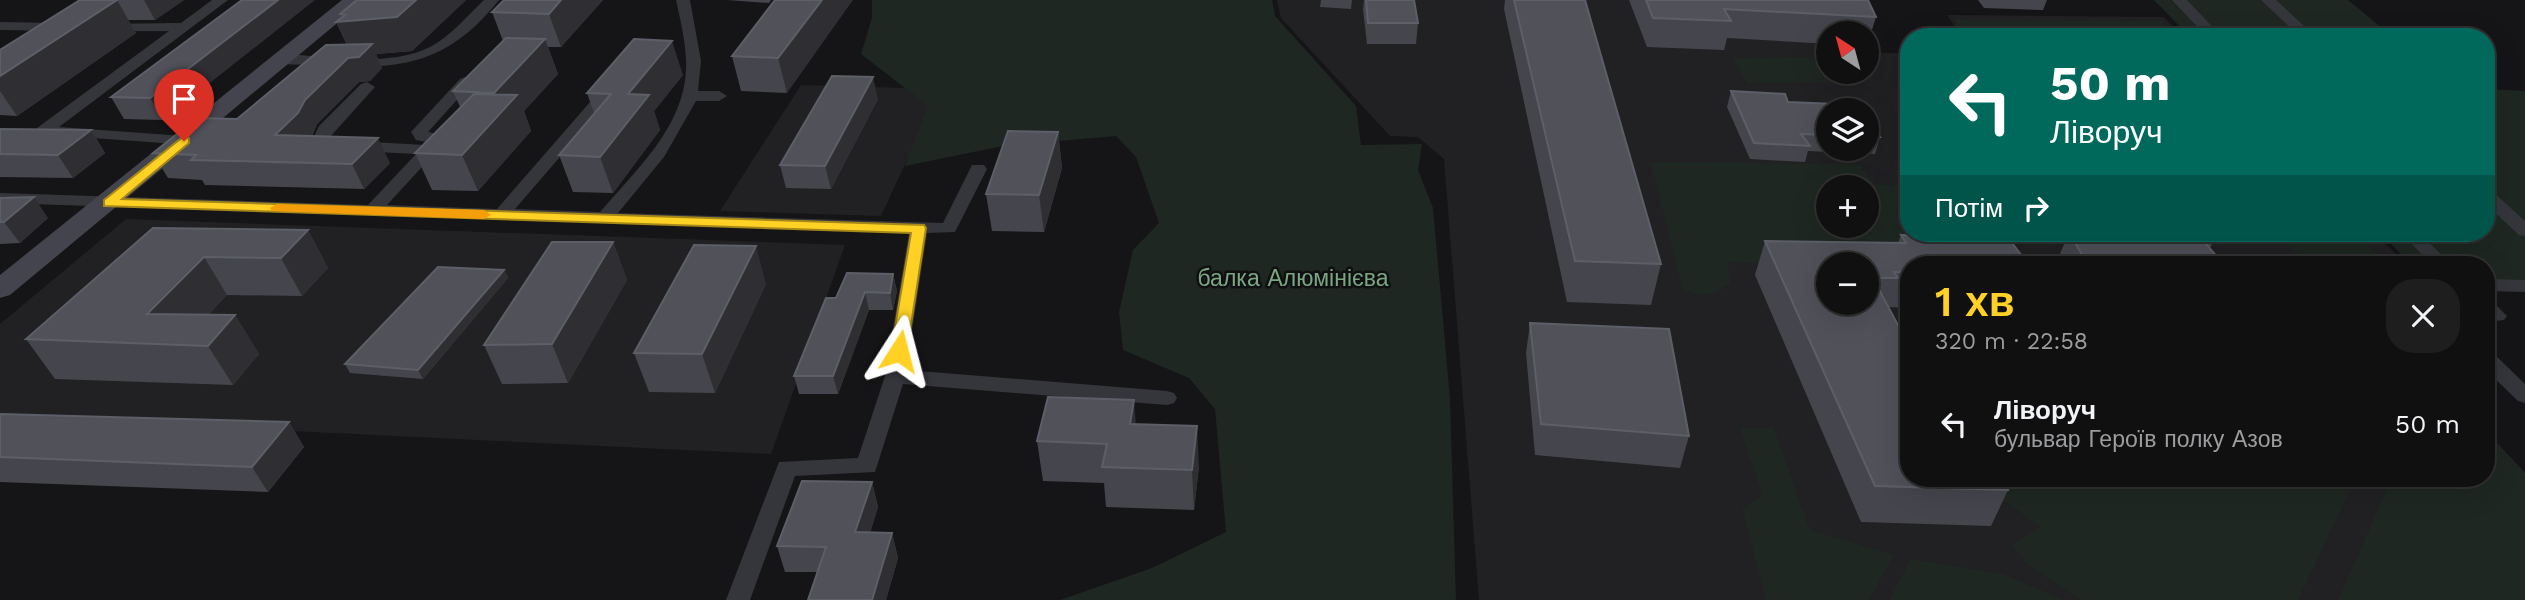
<!DOCTYPE html>
<html lang="uk">
<meta charset="utf-8">
<style>
body{margin:0;font-family:"Work Sans",sans-serif;background:#1e1e1f;color:#f1f3f6;height:100vh;display:flex;flex-direction:column;font-size:26px;white-space:nowrap}
*{box-sizing:border-box;margin:0}
p{font-size:23px;color:#9c9d9f}
.icon{flex:none;width:38px;height:38px;fill:none;stroke:currentColor;stroke-width:2;stroke-linecap:round;stroke-linejoin:round}
.map{position:relative;flex:1;overflow:hidden}
.drawer{position:absolute;left:1900px;top:256px;width:595px;height:231px;display:flex;flex-direction:column;background:#101011;border-radius:28px;box-shadow:0 7px 28px #0002,0 0 0 2px #303031}
.drawer>*{flex:none}
.hud{position:absolute;left:1900px;top:28px;width:595px;height:214px;border-radius:28px;box-shadow:0 7px 28px #0002,0 0 0 2px #303031;background:#00695c;color:#fff;overflow:hidden}
.needle{width:46px;rotate:324deg}
.tools{position:absolute;left:1816px;top:21px;display:grid;gap:14px}
.tools a{display:grid;place-items:center;width:63px;height:63px;border-radius:50%;background:#101011;box-shadow:0 7px 28px #0002,0 0 0 2px #303031;font-size:35px}
.pin{position:absolute;display:grid;place-items:center;width:60px;height:60px;color:#fff;margin:-72px -30px;border-radius:50% 50% 50% 0;rotate:-45deg;box-shadow:0 0 7px #0007}
.pin .icon{rotate:45deg}
.me{position:absolute;width:77px;margin:-38px;rotate:9deg;stroke-linejoin:round;filter:drop-shadow(0 0 5px #0008)}
.turn{display:flex;align-items:center;gap:24px;height:147px;padding:0 35px;font-size:32px}
.turn .icon{width:91px;height:91px;stroke-width:2.5}
.turn b{display:block;font-size:49px;line-height:60px}
.then{display:flex;align-items:center;height:66px;padding:0 35px;background:#0003;gap:14px;font-size:26px}
.round{display:grid;place-items:center;flex:none;width:74px;height:74px;border-radius:28px;background:#1e1e1f}
.summary{display:flex;align-items:center;justify-content:space-between;height:119px;padding:0 35px}
h1{font-size:42px;font-weight:600;line-height:52px;color:#ffd125}
ul{padding:0;list-style:none}
li{display:flex;align-items:center;gap:21px;height:98px;padding:0 35px}
li div{flex:1}
li b{display:block;font-size:26px}
li em{font-style:normal}
.map>svg:first-child{display:block}
</style>
<div class="map">
<svg width="2525" height="600" viewBox="0 0 2525 600">
<rect width="100%" height="100%" fill="#151517"/>
<!-- built -->
<path fill="#212124" fill-rule="evenodd" d="M1277,0H1711L1829,33V72H1867V40L1875,53H1909V233H2375L2406,264H1909V478H2487V432L2525,473V600H1479L1444,159L1418,137L1390,136L1281,18ZM1829,110H1867V149H1829ZM1829,187H1867V226H1829ZM1829,264H1867V303H1829Z
M1947,15L2164,17L2183,37H1962Z
M801,85L940,89L881,216L720,211Z
M126,219L845,245L771,454L0,417V324Z"/>
<!-- green -->
<path fill="#1e2721" fill-rule="evenodd" d="M872,0H1272L1275,16L1356,106L1361,145L1422,144L1418,170L1433,208L1450,398L1456,600H1060L1152,568L1226,532L1215,409L1189,378L1123,350L1119,312L1133,250L1159,223L1136,157L1116,136L1003,146L905,166L928,106L861,54L872,18Z
M2154,0H2348L2393,37H2190Z
M1955,20L2161,21L2177,37H1965Z
M1812,57L1831,82L1747,83L1733,58Z
M2487,89L2525,91V291L2487,290V264H2411L2380,233H2487Z
M1651,162L1859,164L1874,184L1909,186V233H1953L1946,247L1829,266L1728,262L1730,284C1711,295 1702,299 1682,288ZM1829,187H1867V226H1829Z
M2266,233H2356L2386,264H2316Z
M1740,428H1774L1810,530L1894,555L1869,600H1766L1742,508L1763,496Z
M2487,432L2525,473V600H2338L2392,478H2487Z
M1977,478H2356L2298,600H2081L2027,564L2012,545L2041,527L1979,483Z
M1911,559L2003,574L2064,600H1889Z"/>
<g fill="none" stroke-linecap="round" stroke-linejoin="round">
<!-- street -->
<path fill="#35363c" fill-rule="evenodd" d="M212,0H228L59,127L184,136L190,137L192,141L190,145L37,134V128L169,31H106L101,30V24L181,23Z
M484,0H499C435,81 375,67 283,64L275,59L283,54C329,56 387,68 430,47C451,36 467,16 484,0Z
M676,0H690L701,61L698,91H719L727,96L719,101H696L664,157L618,213L943,223L972,165H984L987,169L955,232L927,233L906,370L1167,391L1174,393L1177,398L1174,403L1167,405L903,384L875,472L795,476L750,600H726L779,462L858,458L885,376L909,233L0,203V193L368,205L416,154L333,150L313,139L319,126L361,84L367,82L375,87L330,137L336,140L425,145L426,142L416,140L411,132L460,79L465,77L473,82L428,132L438,134L443,144L387,205L497,209L604,86L610,84L618,89L616,92L515,209L600,212C634,172 684,127 686,70C687,47 681,23 676,0Z
M2172,0H2187L2222,37H2207Z
M2261,0H2276L2316,37H2300Z
M0,22L62,23L69,27L62,31L0,30Z
M2487,191L2493,192L2525,221V236L2519,235L2487,205Z
M2401,233H2420L2450,264H2431Z
M2487,279L2525,280V292L2487,291Z
M2487,301L2494,303L2507,316L2504,320L2487,322Z
M2487,352L2494,354L2525,384V403L2518,401L2487,371Z"/>
<!-- secondary -->
<path fill="#43444d" fill-rule="evenodd" d="M342,0H365L10,295L0,298V275Z"/>
</g>
<!-- wall -->
<path fill="#45464d" d="M80,0H184L155,20H128L136,33L17,116L0,115V50Z
M242,0L163,120L124,119L111,97Z
M357,0H466L412,51L376,54L382,68L370,81L359,82L317,124L312,136L390,163L364,189L205,185L202,180L168,178L153,153L237,119L347,45L336,22L341,18L340,14Z
M504,0H603L561,47H548L558,74L524,111L531,131L478,191L432,190L415,153L460,107L453,91L503,41L492,12Z
M727,0H771L769,3Z
M775,0L787,93L741,91L732,56Z
M1321,0H1352L1351,9L1320,7Z
M1364,0H1414L1418,23L1416,44H1367L1363,9Z
M1505,0H1585L1661,264L1651,305L1567,302L1504,9Z
M1629,0H1868L1876,17L1867,46V33H1829V44L1727,38L1724,50L1647,47Z
M1978,0H2047L2043,10L1984,8Z
M683,75L654,111L660,130L613,193L573,192L559,155L594,113L587,93Z
M1909,88V125L1901,112Z
M1731,91L1829,110V149H1867V117L1880,137L1875,154L1808,151L1805,162L1750,159L1727,107Z
M878,99L831,189L786,188L780,165Z
M0,129L91,130L105,153L73,178L0,177Z
M1058,132L1062,168L1044,232L992,231L986,194Z
M0,198L48,218L20,243L0,244Z
M153,228L308,230L328,268L302,296L227,295L208,315H235L259,354L233,385L55,379L26,339Z
M2069,233L2119,235L2117,233H2218L2210,248L2223,264H1909V308L1888,307L1909,478L2008,490L1991,526L1861,522L1755,275L1765,241L1898,243L1901,235L2022,256H2059Z
M613,242L627,280L568,383L502,384L484,345Z
M504,270L508,278L423,379L350,373L345,364Z
M893,274L897,291L893,310H869L838,394H799L794,376L836,298Z
M766,284L715,393L649,392L634,353Z
M1530,323L1689,436L1680,468L1535,455L1526,353Z
M0,414L289,422L304,447L268,492L0,482Z
M1136,424L1199,466L1194,510L1106,507L1104,483L1043,481L1037,441Z
M872,482L878,507L870,532L892,533L898,558L886,600H808L818,572H785L777,546Z"/>
<!-- shaded-wall -->
<path fill="#2e2e33" d="M117,0L136,33L17,116L0,91V76Z
M144,0H184L155,20Z
M278,0H315L163,120L150,98Z
M416,0H466L412,51L376,54L382,68L370,81L359,82L317,124L311,138L275,135L305,100L348,58L352,56L336,22Z
M561,0H603L561,47L549,14Z
M822,0H853L787,93L778,58Z
M545,39L558,74L524,111L531,131L478,191L462,155L502,112L494,93Z
M672,41L683,75L654,111L660,130L613,193L600,157L628,94Z
M873,77L878,99L831,189L825,166Z
M91,130L105,153L73,178L58,155Z
M1058,132L1062,168L1044,232L1039,195Z
M378,138L390,163L364,189L352,164Z
M34,197L48,218L20,243L4,222Z
M308,230L328,268L302,296L281,258Z
M613,242L627,280L568,383L552,344Z
M756,246L766,284L715,393L702,354Z
M204,257L227,295L180,345L147,314Z
M504,270L508,278L423,379L418,370Z
M893,274L897,291L893,310L890,293Z
M865,292L869,310L838,394L833,376Z
M235,315L259,354L233,385L208,346Z
M1134,400L1137,439L1130,424Z
M289,422L304,447L268,492L252,467Z
M1197,426L1199,466L1194,510L1192,470Z
M872,482L878,507L863,558L855,532Z
M892,533L898,558L886,600H872Z"/>
<!-- building -->
<path fill="#505159" stroke="#5d5f68" stroke-width="2" fill-rule="evenodd" d="M80,0H117L0,76V50Z
M242,0H278L150,98L111,97Z
M357,0H416L397,17L336,22L345,15L340,14Z
M504,0H561L549,14L492,12Z
M775,0H822L778,58L732,56Z
M1366,0H1414L1418,23H1368Z
M1514,0H1585L1661,264L1575,261Z
M1646,0H1868L1876,17L1724,9L1731,21L1653,18Z
M506,38L545,39L494,93L453,91Z
M634,39L672,41L628,94L649,95L600,157L559,155L611,94L587,93Z
M372,44L359,57L348,58L305,100L298,113L275,135L378,138L352,164L191,160L196,155L153,153L197,118L237,119L326,45Z
M832,76L873,77L825,166L780,165Z
M1731,91L1785,94L1788,102L1860,105L1863,110H1829V135L1801,134L1810,146L1754,143Z
M474,94L517,95L462,155L415,153Z
M1867,117L1880,137H1867Z
M0,129L91,130L58,155L0,154Z
M1008,131L1058,132L1039,195L986,194Z
M34,197L4,222H0V198Z
M153,228L308,230L281,258L204,257L147,314L235,315L208,346L26,339Z
M2069,233L2165,237L2161,233H2197L2223,264H1909V273L1894,272L1898,278H1873L1909,346V478H2002L2008,490L1875,486L1765,241L1906,243L1901,235L2012,243L2022,256H2083ZM1829,264H1867V303H1829Z
M552,242H613L552,344L484,345Z
M694,245L756,246L702,354L634,353Z
M438,267L504,270L418,370L345,364Z
M847,273L893,274L890,293L865,292L833,376H794L826,298H836Z
M1530,323L1669,329L1689,436L1541,424Z
M1048,397L1134,400L1130,424L1197,426L1192,470L1102,467L1107,444L1037,441Z
M0,414L289,422L252,467L0,457Z
M802,481L872,482L855,532L892,533L872,600H808L826,547L777,546Z"/>
<!-- route -->
<path fill="#ffd125" stroke="#a68818" stroke-width="2" d="M184,136L189,138V143L122,199L924,225L926,228L907,351L899,357L891,351L911,233L104,206V200Z"/>
<!-- slow -->
<path fill="#f59e0b" d="M277,204L484,210L491,215L484,219L272,211L270,208Z"/>
<g text-anchor="middle" dominant-baseline="central" stroke-width="5" stroke-linejoin="round" paint-order="stroke">
<!-- park labels -->
<g font-size="23" fill="#7aa682" stroke="#101012">
<text x="1293" y="278">балка Алюмінієва</text>
</g>
</g>
</svg>
<div class="tools">
<a><svg class="needle" viewBox="-14 -14 28 28"><path d="M0-13l5 13h-10z" fill="#e53935"/><path d="M0 13l5-13h-10z" fill="#9c9d9f"/></svg></a>
<a><svg class="icon" aria-label="layers" viewBox="0 0 24 24"><path d="M12 4l9 5-9 5-9-5zM3 14l9 5 9-5"/></svg></a>
<a>+</a>
<a>−</a>
</div>
<div class="pin" style="left:184px;top:141px;background:#d93025"><svg class="icon" aria-label="arrive" viewBox="0 0 24 24"><path d="M6 21V4h12l-3 4 3 4H6"/></svg></div>
<svg class="me" style="left:899px;top:351px" viewBox="-20 -20 40 40"><path d="M0-17L14 15 0 8-14 15z" fill="#ffd125" stroke="#fff" stroke-width="4"/></svg>
<div class="hud">
<div class="turn"><svg class="icon" aria-label="left" viewBox="0 0 24 24"><path d="M17 20v-9H6M10 6l-5 5 5 5"/></svg><div><b>50 m</b>Ліворуч</div></div>
<div class="then">Потім<svg class="icon" aria-label="right" viewBox="0 0 24 24"><path d="M7 20v-9h11M14 6l5 5-5 5"/></svg></div>
</div>
<section class="drawer">
<div class="summary"><div><h1>1 хв</h1><p>320 m · 22:58</p></div><a class="round"><svg class="icon" aria-label="close" viewBox="0 0 24 24"><path d="M6 6l12 12M18 6L6 18"/></svg></a></div>
<ul>
<li><svg class="icon" aria-label="left" viewBox="0 0 24 24"><path d="M17 20v-9H6M10 6l-5 5 5 5"/></svg><div><b>Ліворуч</b><p>бульвар Героїв полку Азов</p></div><em>50 m</em></li>
</ul>
</section>
</div>
